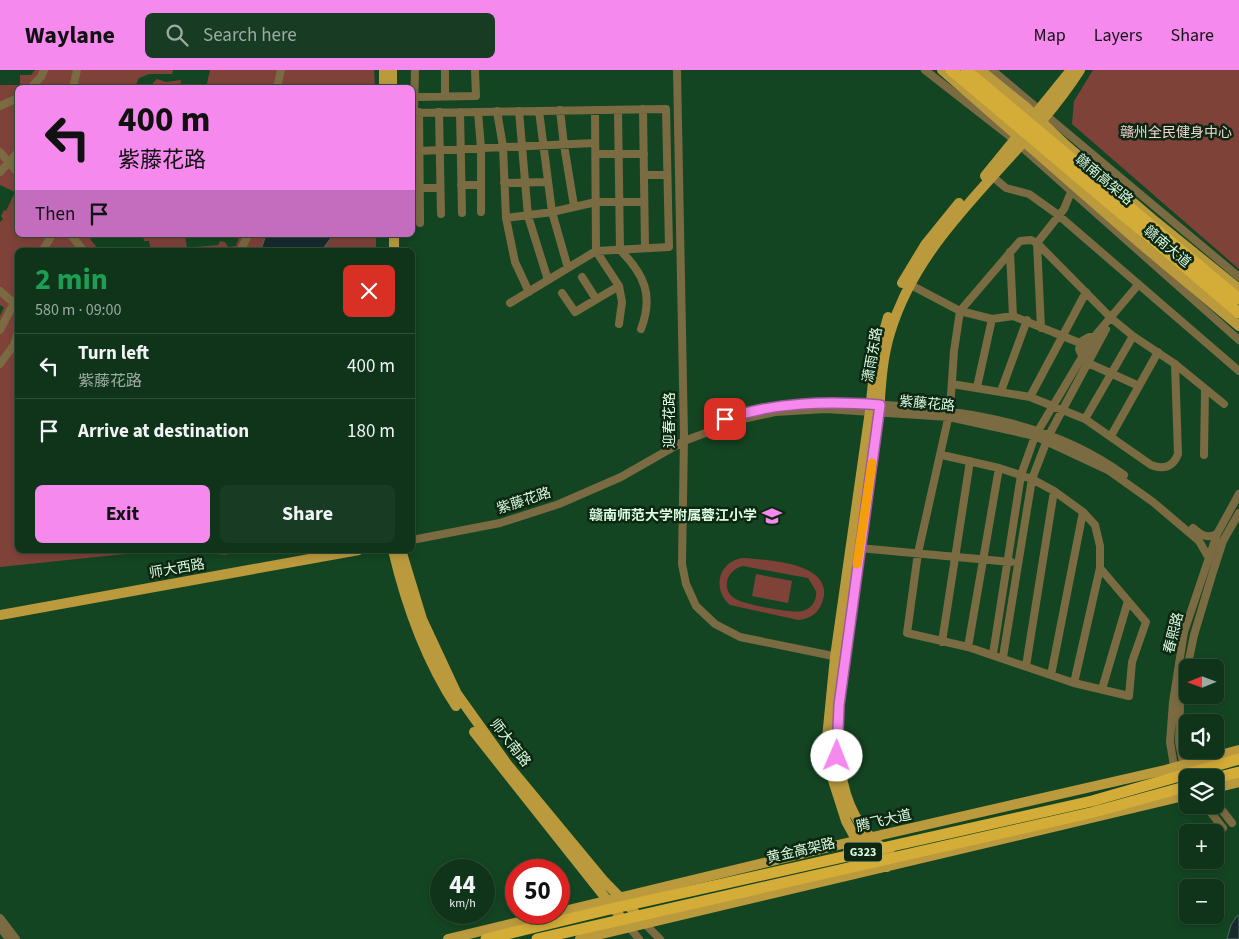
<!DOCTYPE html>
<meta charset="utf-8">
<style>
body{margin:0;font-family:"Source Sans 3","Noto Sans SC",sans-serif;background:#183c23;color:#f1f3f6;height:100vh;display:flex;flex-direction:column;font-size:19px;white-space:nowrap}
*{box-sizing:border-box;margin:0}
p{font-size:16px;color:#9baaa2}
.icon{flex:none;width:28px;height:28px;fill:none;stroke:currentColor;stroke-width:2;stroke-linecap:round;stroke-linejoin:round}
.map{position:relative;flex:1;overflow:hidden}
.details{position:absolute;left:15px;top:178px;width:400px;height:305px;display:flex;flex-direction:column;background:#0f341a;border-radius:8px;box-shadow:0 2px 8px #0003,0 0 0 1px #2f4f39}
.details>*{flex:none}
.guide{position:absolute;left:15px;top:15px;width:400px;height:152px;border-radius:8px;box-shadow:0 2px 8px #0003,0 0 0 1px #2f4f39;background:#f589ee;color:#111;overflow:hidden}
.needle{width:32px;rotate:269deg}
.tools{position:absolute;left:1179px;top:589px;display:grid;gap:10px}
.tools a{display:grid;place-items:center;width:45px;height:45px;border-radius:8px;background:#0f341a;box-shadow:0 2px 8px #0003,0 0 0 1px #2f4f39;font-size:25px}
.speed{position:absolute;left:430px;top:789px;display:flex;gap:10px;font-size:25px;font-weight:700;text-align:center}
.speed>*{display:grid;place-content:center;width:65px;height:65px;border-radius:50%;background:#0f341a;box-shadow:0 2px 8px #0003,0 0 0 1px #2f4f39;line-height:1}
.speed small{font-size:12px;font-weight:400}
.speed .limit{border:8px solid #d22;background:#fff;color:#111}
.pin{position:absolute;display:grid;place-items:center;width:42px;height:42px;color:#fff;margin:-21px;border-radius:10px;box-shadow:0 2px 8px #0006}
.me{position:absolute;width:55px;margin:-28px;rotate:1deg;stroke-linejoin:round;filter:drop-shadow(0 0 4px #0008)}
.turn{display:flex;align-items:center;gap:18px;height:105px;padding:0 20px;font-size:22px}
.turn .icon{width:65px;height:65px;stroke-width:2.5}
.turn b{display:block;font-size:35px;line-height:42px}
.then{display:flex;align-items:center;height:48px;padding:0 20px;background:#0003;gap:10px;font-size:19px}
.round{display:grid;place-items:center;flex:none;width:52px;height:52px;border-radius:8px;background:#183c23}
.headline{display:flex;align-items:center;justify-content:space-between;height:85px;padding:0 20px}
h1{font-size:30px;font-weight:700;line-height:38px;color:#1e9e55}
.cta{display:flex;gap:10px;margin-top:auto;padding:10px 20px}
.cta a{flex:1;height:58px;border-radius:8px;background:#f589ee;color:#111;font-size:20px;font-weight:700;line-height:58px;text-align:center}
.cta a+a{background:#183c23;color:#f1f3f6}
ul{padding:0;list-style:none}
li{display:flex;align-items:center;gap:15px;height:65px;padding:0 20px;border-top:1px solid #2f4f39}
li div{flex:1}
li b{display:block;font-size:19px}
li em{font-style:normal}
header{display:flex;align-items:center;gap:30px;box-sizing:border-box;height:70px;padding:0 25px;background:#f589ee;color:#111}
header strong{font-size:24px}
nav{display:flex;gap:28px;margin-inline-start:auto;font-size:18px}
.search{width:350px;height:45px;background:#183c23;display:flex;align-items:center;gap:12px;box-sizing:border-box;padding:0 18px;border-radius:8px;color:#9baaa2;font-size:19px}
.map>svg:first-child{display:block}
</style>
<header>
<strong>Waylane</strong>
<div class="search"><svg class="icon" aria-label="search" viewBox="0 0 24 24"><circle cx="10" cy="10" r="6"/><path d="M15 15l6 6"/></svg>Search here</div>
<nav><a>Map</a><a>Layers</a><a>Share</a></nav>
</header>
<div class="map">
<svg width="1239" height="869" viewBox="0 0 1239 869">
<rect width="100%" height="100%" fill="#144522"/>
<!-- green -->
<path fill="#7e4239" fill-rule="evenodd" d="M35,0H173L172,4H149L139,8L135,17L18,18V165H96L90,169L99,180H18V480H164L0,497V246L4,237L0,235V152L3,149L1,146L4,140L6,141L15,122L0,115V15H20V5H31Z
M210,0H374L375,17L206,18Z
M1093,0H1239V199L1072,54L1074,31Z
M157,9L166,12L181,10L180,17L153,18V13Z
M143,165H185L187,178L196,179V177L218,175L220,171L225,172L228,177L236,176L240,165H266L261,180H151L149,171H144Z
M333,165H376V180H322Z
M173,480H228L227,485Z
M744,488C769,490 837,493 822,533C818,544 809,549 798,550L730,535C711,519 719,490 744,488ZM743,496L808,508L816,521C817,530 812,539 802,541C793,544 741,534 734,528C720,518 728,499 743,496Z
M756,504L792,511L788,533L752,526Z"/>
<!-- water -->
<path fill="#172b2f" stroke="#526964" d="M266,165H333L322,180H261Z
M1237,846H1239V869H1227L1231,855Z"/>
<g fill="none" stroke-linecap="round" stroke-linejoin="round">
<!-- minor -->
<path stroke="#7b6b42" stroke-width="8" d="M445,0V26
M677,0L684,366L682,494L686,514L696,536L715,554L740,567L838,587
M925,0L1007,64L1239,270
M992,0L1239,207
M30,18L41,7L44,0
M73,18L77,0
M142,18H152
M277,18L281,0
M415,27L476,26L475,0
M0,36L18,28
M643,39L645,178
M560,40L564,75L574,136
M595,40L596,181L619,216L622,232L619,254
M618,40L620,180C644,204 654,225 641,259
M497,41L503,77L506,148L515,192L529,222
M519,41L528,146L548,210
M539,41L552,142L568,198
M419,42L420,153
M439,42L441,144
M460,42L462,143
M478,42L481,78V142
M412,43L666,39L669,177L596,181L510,233
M414,43L415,0
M419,81L595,73
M0,82L18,103
M596,84H644
M0,102L18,82
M644,105H667
M993,107L1006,118L1029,124L1057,144L1239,301
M504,113L547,112
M461,115H481
M420,118H440
M506,148L552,142L596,132H644
M71,165L83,180
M43,180L52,165
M241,180L248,165
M1010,182L1013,246
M582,207L596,229
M907,213L960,241L992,249L1013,246L1080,273
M0,221L14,233L0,260
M562,223L575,242L619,216
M1041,258L1037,173L1064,139L1071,122
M1082,286L1079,279L1082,271L1089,267H1094
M1088,293L1139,316
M0,294L14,275L18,262
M952,314L1030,327L1085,349L1151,395C1164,400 1173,397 1178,384L1175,294
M977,317L992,249
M1001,321L1027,250
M1030,327L1086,222
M1085,349L1133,266
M710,355C727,349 744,342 761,338C802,331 845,332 886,335C970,341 1055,354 1124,405
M1111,366L1158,282
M942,385L999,398L1032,409L1054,421L1083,442L1095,455L1100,476V498L1074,613
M1204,385L1205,320
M1193,458C1201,465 1207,469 1217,464
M412,470L500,453L559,434L621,407L684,371L743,349L775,342L826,339L949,347L1035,366L1108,400L1153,432L1199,471L1210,490
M859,478L1011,492
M1100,498L1146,552L1132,592L1129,626L1074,613L968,577L907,563L918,483L950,340L954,281L960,241L1020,171L1031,170L1037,173L1111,248L1133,266L1175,294L1224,334
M942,572L970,391
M968,577L999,398
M993,584L1021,405L1035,366L1094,267L1138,215
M1003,587L1032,409L1049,365L1106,259
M1026,596L1054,421
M1051,605L1083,442
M1102,619L1128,531
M1178,700L1174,696L1170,672L1173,632L1184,562L1217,464L1239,424
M1196,708L1183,692L1179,672L1180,633L1194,565L1212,505L1223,471L1239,443
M1215,731L1232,753
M1205,735L1223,758
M0,848L16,869
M645,854L660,869
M0,857L9,869
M629,857L639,869"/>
<!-- major -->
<path stroke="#bb9a3e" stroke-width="10" d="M384,0V18
M392,0V18
M942,0L1141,174L1239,256
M980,0L1027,38L1067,76L1156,152L1239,219
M985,106L1071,0
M394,165V180
M902,213L925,175L959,133
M393,480C406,535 425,589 456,636
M401,480L422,549L457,624L507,694L603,810L643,851
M0,545L359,480
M474,662L627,855
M1215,718L1239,712
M901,793C874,772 856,757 846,724C829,670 842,614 849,559C858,487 869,414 879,342C881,315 882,289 890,263C922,156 1021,92 1080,0
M887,797L857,771L846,751L831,704L827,668L835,587L870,341L875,293L888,247
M448,869L842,774L1165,700L1239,680
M580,869L1188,725"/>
<!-- highway -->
<path stroke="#d4ac38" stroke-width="11" d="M1215,708L1239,702"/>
<!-- highway-bridge -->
<path stroke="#d4ac38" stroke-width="11" d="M951,0L1239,243
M966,0L1239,229
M486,869L606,840L1092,731L1239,689
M537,869L1094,742L1188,716"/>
</g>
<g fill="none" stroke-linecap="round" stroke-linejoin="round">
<defs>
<path id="route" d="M725,349C775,332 827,331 880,335L839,635L837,686"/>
</defs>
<!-- route casing -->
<use href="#route" stroke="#9f599b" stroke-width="12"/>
<!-- route -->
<use href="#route" stroke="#f589ee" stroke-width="9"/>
<!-- slow -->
<path stroke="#f59e0b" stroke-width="9" d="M857,494L872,393"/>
</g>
<!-- icons -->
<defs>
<symbol id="school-bare" viewBox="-9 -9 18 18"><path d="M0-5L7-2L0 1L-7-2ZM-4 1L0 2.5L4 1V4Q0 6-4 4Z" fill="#f589ee" stroke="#0d2713" stroke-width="2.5" paint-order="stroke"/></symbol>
</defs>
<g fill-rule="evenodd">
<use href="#school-bare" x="758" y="432" width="28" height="28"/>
</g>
<g text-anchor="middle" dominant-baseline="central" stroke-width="5" stroke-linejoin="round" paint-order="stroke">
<!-- shield labels -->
<rect fill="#0d2713" stroke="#9cbba2" stroke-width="1" x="844" y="772.5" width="38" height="19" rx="4"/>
<g font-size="12" font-weight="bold" fill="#dafbdf">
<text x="863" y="782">G323</text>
</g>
<!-- park labels -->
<g font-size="14" fill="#f1d4cf" stroke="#0d2713">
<text x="1176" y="63">赣州全民健身中心</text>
</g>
<!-- street labels -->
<g font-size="14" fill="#dafbdf" stroke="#0d2713">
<text transform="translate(1104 110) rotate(40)">赣南高架路</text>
<text transform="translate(1167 177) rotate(40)">赣南大道</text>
<text transform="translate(873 285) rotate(-80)">潇雨东路</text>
<text transform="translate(927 334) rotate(5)">紫藤花路</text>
<text transform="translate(670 350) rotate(-90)">迎春花路</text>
<text transform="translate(524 431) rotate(-18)">紫藤花路</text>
<text transform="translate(177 499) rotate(-10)">师大西路</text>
<text transform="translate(1174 563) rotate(-76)">春熙路</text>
<text transform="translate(510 673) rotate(52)">师大南路</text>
<text transform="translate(884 751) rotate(-13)">腾飞大道</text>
<text transform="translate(801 781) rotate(-13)">黄金高架路</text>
</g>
<!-- poi labels -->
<g font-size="14" font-weight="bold" fill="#dafbdf" stroke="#0d2713" text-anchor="end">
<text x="757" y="446">赣南师范大学附属蓉江小学</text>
</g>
</g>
</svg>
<div class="tools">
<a><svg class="needle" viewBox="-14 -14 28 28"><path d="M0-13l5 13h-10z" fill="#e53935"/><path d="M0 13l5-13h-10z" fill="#9baaa2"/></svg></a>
<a><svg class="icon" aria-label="sound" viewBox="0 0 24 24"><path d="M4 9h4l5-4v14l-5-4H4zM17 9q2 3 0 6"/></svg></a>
<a><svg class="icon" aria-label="layers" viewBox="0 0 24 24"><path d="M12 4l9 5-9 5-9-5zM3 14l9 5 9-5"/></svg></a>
<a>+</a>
<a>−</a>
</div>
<div class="speed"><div>44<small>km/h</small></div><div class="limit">50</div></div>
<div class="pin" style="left:725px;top:349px;background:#d93025"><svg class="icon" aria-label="arrive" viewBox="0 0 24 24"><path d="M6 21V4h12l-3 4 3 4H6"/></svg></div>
<svg class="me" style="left:837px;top:686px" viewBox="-20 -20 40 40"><circle r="19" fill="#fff"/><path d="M0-13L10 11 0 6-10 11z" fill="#f589ee"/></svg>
<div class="guide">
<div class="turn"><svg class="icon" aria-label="left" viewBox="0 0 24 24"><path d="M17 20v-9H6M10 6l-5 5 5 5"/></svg><div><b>400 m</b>紫藤花路</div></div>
<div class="then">Then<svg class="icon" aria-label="arrive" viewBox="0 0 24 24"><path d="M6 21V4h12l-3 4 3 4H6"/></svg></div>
</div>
<section class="details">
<div class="headline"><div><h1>2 min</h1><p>580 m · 09:00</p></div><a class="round" style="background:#d93025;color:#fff"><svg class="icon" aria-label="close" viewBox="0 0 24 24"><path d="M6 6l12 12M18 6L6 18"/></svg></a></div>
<ul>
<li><svg class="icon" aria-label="left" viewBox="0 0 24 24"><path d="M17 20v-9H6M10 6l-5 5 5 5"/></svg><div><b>Turn left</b><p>紫藤花路</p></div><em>400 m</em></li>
<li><svg class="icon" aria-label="arrive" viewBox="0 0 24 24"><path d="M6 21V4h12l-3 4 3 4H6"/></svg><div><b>Arrive at destination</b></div><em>180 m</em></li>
</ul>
<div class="cta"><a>Exit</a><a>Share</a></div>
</section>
</div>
